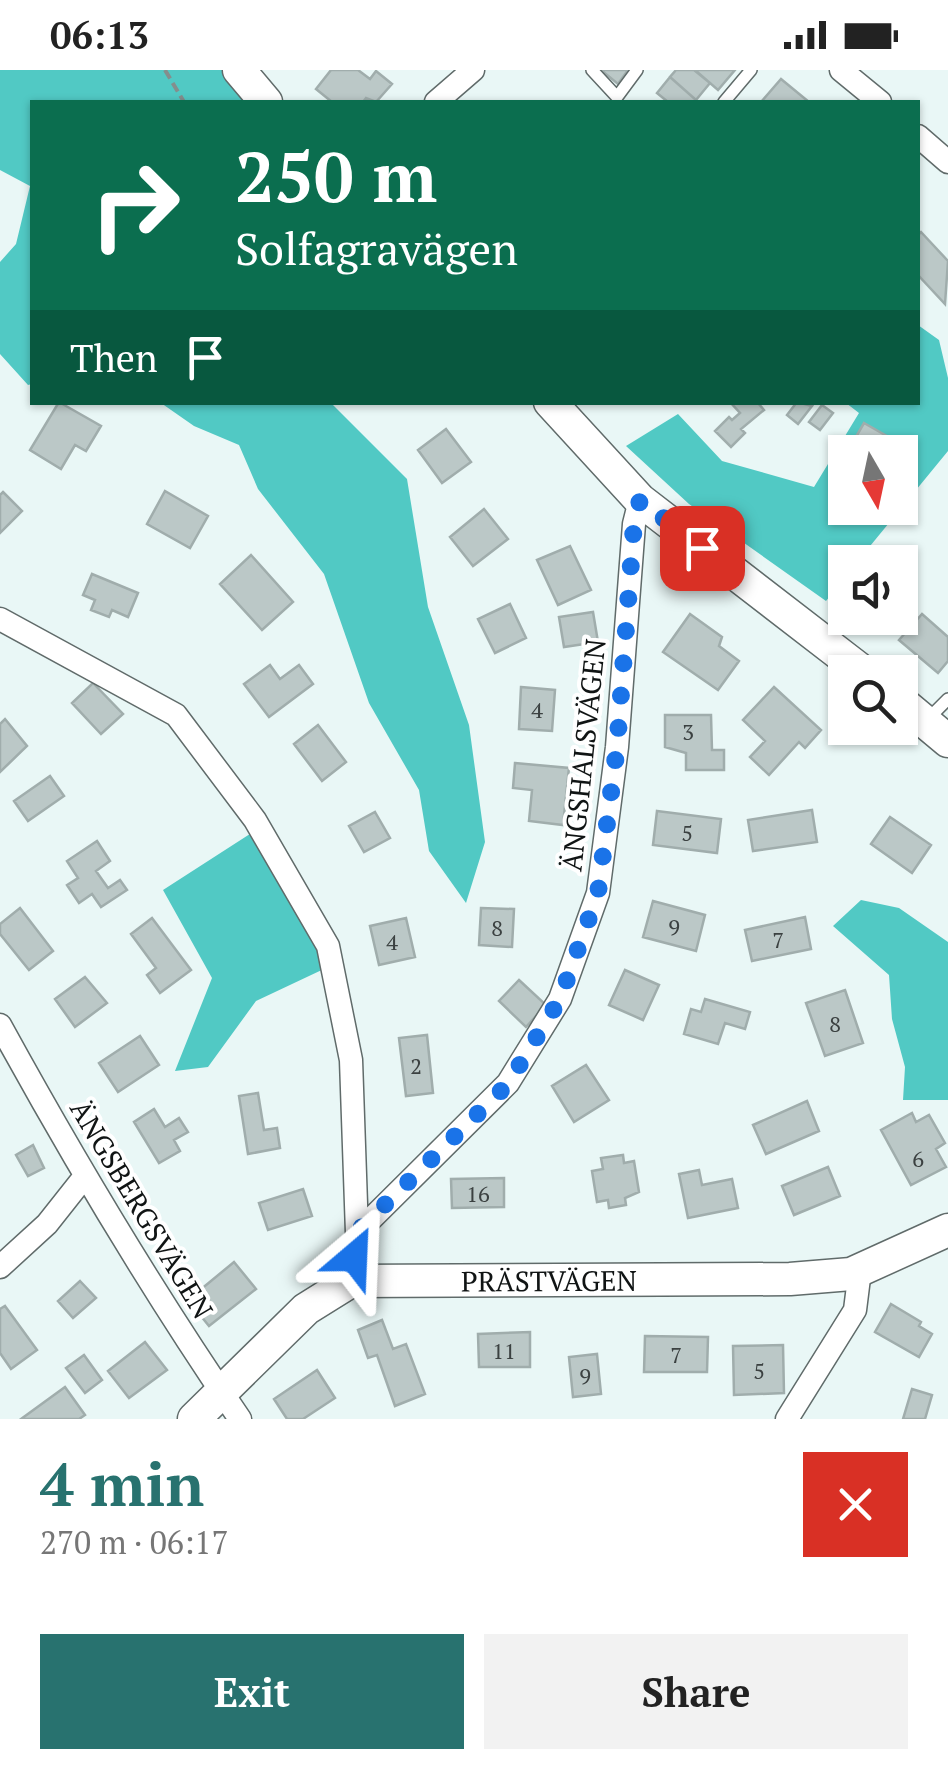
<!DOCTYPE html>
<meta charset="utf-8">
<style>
body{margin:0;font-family:"PT Serif",serif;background:#f2f2f2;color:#222;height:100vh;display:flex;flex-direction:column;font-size:38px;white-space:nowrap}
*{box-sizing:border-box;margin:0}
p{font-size:32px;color:#767676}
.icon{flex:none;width:55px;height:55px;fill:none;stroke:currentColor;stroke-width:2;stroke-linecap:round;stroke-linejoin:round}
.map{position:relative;height:1349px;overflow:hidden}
.side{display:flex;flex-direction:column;background:#fff;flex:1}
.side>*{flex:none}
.top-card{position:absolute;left:30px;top:30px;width:890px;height:305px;border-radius:0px;box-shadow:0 2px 8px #0004;background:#0b6e4f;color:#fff;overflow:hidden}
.needle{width:65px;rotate:171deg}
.fabs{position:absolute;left:828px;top:365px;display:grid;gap:20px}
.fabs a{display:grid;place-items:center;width:90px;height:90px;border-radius:0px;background:#fff;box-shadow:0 2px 8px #0004;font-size:50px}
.pin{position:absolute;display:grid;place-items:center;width:85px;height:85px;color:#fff;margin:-42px;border-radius:20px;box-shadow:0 5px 15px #0006}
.me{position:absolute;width:110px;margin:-55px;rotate:26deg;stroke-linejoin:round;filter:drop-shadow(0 0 8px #0008)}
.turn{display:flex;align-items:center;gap:35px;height:210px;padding:0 40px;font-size:45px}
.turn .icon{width:130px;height:130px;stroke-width:2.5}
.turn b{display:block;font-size:70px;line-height:85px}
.then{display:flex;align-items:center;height:95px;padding:0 40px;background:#0003;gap:20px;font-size:38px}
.round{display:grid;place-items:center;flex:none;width:105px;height:105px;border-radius:0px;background:#f2f2f2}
.summary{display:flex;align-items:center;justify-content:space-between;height:170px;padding:0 40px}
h1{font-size:60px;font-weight:700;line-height:75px;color:#28726f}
.cta{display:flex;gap:20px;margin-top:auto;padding:20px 40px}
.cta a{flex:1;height:115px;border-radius:0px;background:#28726f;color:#fff;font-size:40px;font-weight:700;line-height:115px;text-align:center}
.cta a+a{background:#f2f2f2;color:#222}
.status{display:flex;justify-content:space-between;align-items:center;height:70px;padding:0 50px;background:#fff;direction:ltr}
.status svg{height:28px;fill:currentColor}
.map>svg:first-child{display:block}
</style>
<div class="status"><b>06:13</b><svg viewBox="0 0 49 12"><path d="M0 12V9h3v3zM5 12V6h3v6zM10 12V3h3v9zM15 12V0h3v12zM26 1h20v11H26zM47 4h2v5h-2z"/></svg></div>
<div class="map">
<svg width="948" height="1349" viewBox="0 0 948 1349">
<rect width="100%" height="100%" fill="#e9f7f6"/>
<!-- forest -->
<path fill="#51c9c4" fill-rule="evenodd" d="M0,0H227L250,32H32V314L28,315L0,284V192L16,174L30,116L0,100Z
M918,255L939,270L948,308V381L857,492H845V508L826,531L689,434L626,376L678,344L722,391L814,417L859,343L846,333L918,332ZM845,382H900V438H845Z
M161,333H331L407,409L428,537L469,655L485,772L466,833L429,781L419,720L369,633L324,504L258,419L239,375L194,356Z
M253,762L302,839L326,898L256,931L208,997L175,1001L212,908L163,820Z
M861,830L899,838L948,872V1030H903L905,997L892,949L889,905L833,856Z"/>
<!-- building -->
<path fill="#bbc8c7" stroke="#a0adac" stroke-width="2.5" d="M331,0H358L370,9L376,1L392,14L376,32L366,28L363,32H332L316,19Z
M601,0H628L618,14Z
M676,0H694L710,13L696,30L670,7Z
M695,0H735L718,20Z
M670,7L696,30L694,32H668L657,23Z
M781,9L809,32H761Z
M921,162L948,191L945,234L918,205V165Z
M59,332L101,356L86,381L75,375L61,399L30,380Z
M730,332H757L764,340L741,359L745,363L731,377L715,361L729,347L732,350L740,343Z
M797,332L812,336L798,354L787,345Z
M822,335L833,343L820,360L809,352Z
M864,353L899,373L894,382H872L853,372Z
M446,359L471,392L442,413L418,380Z
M165,421L208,446L190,478L147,454Z
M3,422L22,441L0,463V425Z
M484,439L508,469L473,496L450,467Z
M570,476L591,520L558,535L537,490Z
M251,485L293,532L262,560L220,514Z
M92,504L138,523L128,547L112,540L109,547L91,540L95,530L83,525Z
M510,534L526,568L495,583L478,549Z
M593,542L598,572L564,577L559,547Z
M690,544L722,567L719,576L739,591L718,620L663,582Z
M922,544L948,567V591L938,603L899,570Z
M270,595L280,609L299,595L313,614L269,647L244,614Z
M93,613L123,644L101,664L72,633Z
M521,617L555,620L552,661L519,659Z
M774,617L821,660L805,678L799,672L769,705L750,687L765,671L743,650Z
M665,645H711L712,680H724V700H686V683L665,677Z
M5,649L27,676L0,702V654Z
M318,655L346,692L322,711L294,674Z
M515,693L569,698L563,755L529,751L532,720L513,718Z
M50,706L64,726L28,751L14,731Z
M812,740L817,772L753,781L748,750Z
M657,741L721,749L717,783L653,775Z
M375,742L390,768L364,782L349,756Z
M890,747L931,775L912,803L871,774Z
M97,771L110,791L96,801L108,818L120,810L127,820L101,837L92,824L79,833L67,815L78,808L67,791Z
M653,831L705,845L696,881L643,867Z
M20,838L53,881L29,900L0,864V854Z
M481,838L514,839L512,877L479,875Z
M805,847L811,879L752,891L745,860Z
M152,848L191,900L160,923L147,905L156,898L131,864Z
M406,848L415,887L379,895L370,856Z
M625,900L659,915L643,950L609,935Z
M85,907L107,933L75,957L55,929Z
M519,910L546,935L526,957L499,931Z
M845,920L863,973L825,986L806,933Z
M705,929L750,942L745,959L725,953L718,974L684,964L691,939L701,942Z
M427,965L433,1023L406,1026L399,968Z
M140,966L159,995L118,1022L99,993Z
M586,995L609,1030L574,1052L552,1016Z
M258,1023L264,1060L277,1058L280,1078L248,1084L239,1026Z
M807,1031L819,1061L766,1084L753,1055Z
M154,1039L165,1057L179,1048L188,1062L174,1070L180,1081L159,1093L134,1052Z
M912,1043L916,1052L929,1045L945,1073L936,1079L946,1097L911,1115L881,1060Z
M33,1075L44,1098L28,1106L16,1085Z
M623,1085L624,1093L634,1091L639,1122L625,1128L626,1135L609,1138L608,1130L597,1132L592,1101L603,1099L601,1088Z
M828,1097L840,1126L794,1145L782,1116Z
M699,1100L702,1115L732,1109L738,1138L688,1148L679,1104Z
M130,1107L142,1125L129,1135L116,1117Z
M504,1108V1137L452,1138L451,1109Z
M303,1119L312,1146L268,1160L259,1133Z
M234,1192L256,1219L209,1256L188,1230Z
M80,1211L96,1228L73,1248L58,1231Z
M891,1234L921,1252L919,1256L932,1264L919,1287L875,1262Z
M5,1236L37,1280L11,1299L0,1283V1239Z
M382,1250L393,1279L406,1274L425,1324L395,1336L377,1285L368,1288L358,1260Z
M530,1262V1297H479L478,1264Z
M645,1266L708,1267L707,1302H644Z
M145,1272L167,1300L129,1328L108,1301Z
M783,1275L784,1323L734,1325L733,1276Z
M597,1284L601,1324L573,1327L569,1287Z
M84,1285L102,1310L85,1323L66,1298Z
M317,1300L335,1328L303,1349H287L274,1329Z
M65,1317L85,1345L79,1349H21Z
M912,1319L932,1325L925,1349H903Z"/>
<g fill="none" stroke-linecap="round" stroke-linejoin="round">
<defs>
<path id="lane" d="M592,0L617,27L637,0
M724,32L751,0
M926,651L948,629"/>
<path id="street" d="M841,0L880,32
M436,32L473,0
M918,66L948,92
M0,549L176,645L255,750L328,876L351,990L357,1163L351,1211
M0,955C74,1090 153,1222 240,1349
M357,1163L508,1013L560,929L598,823L617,677L634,454L640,430
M0,1197L47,1154L85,1106
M787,1349L855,1240L860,1200"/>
<g id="secondary">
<path d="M239,0L266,32"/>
<path d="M550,332L640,430L863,602"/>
<path d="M900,631L948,671"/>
<path id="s1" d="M194,1349L306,1239L351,1211L790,1209L851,1204L948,1160"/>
</g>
</defs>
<!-- lane casing -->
<use href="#lane" stroke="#606b6a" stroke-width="14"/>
<!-- street casing -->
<use href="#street" stroke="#606b6a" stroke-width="25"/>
<!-- secondary casing -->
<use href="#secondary" stroke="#606b6a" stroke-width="35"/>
<!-- path -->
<path stroke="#848e8d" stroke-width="4" stroke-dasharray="10 5" stroke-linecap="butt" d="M165,0L184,32"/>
<!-- lane -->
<use href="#lane" stroke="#fff" stroke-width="11"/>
<!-- street -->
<use href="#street" stroke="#fff" stroke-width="22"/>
<!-- secondary -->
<use href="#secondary" stroke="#fff" stroke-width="32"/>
</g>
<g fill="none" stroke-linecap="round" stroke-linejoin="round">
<!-- route -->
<path stroke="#1a73e8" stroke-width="18" stroke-dasharray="0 32.4" d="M354,1187L356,1163L508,1014L560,929L598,823L617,677L634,454L640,430L702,478"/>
</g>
<g text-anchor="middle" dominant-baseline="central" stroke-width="8" stroke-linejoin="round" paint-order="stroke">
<!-- number labels -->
<g font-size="22" fill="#3b4141">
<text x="537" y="639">4</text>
<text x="688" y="661">3</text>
<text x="687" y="762">5</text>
<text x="674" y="856">9</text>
<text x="497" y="857">8</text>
<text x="778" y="869">7</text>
<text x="392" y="871">4</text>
<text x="835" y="953">8</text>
<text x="416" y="995">2</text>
<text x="918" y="1088">6</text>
<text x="478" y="1123">16</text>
<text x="504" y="1280">11</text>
<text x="676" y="1284">7</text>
<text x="759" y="1300">5</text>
<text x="585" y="1305">9</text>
</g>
<!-- street labels -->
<g font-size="28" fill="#101414" stroke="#fff">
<text transform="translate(583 685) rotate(-84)">ÄNGSHALSVÄGEN</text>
<text transform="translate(142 1139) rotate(59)">ÄNGSBERGSVÄGEN</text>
<text stroke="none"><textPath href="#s1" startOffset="408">PRÄSTVÄGEN</textPath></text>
</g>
</g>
</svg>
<div class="fabs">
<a><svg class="needle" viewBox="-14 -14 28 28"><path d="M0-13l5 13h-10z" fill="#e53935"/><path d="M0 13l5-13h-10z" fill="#767676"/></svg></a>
<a><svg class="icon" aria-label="sound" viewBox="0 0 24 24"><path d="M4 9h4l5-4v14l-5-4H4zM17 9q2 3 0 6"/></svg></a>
<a><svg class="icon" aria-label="search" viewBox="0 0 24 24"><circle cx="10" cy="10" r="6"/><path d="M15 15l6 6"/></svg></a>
</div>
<div class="pin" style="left:702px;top:478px;background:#d93025"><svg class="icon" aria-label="arrive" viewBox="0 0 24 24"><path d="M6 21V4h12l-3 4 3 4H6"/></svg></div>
<svg class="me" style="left:354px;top:1187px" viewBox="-20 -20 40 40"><path d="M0-17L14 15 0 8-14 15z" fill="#1a73e8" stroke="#fff" stroke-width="4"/></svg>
<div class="top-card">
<div class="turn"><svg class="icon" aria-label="right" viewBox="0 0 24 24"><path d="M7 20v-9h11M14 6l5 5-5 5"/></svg><div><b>250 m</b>Solfagravägen</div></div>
<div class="then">Then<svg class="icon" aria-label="arrive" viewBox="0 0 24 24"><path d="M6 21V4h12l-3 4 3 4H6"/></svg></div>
</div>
</div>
<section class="side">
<div class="summary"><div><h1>4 min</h1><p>270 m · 06:17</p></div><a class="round" style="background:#d93025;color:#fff"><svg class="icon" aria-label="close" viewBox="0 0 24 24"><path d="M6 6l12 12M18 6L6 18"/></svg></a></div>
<div class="cta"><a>Exit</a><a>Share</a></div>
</section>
